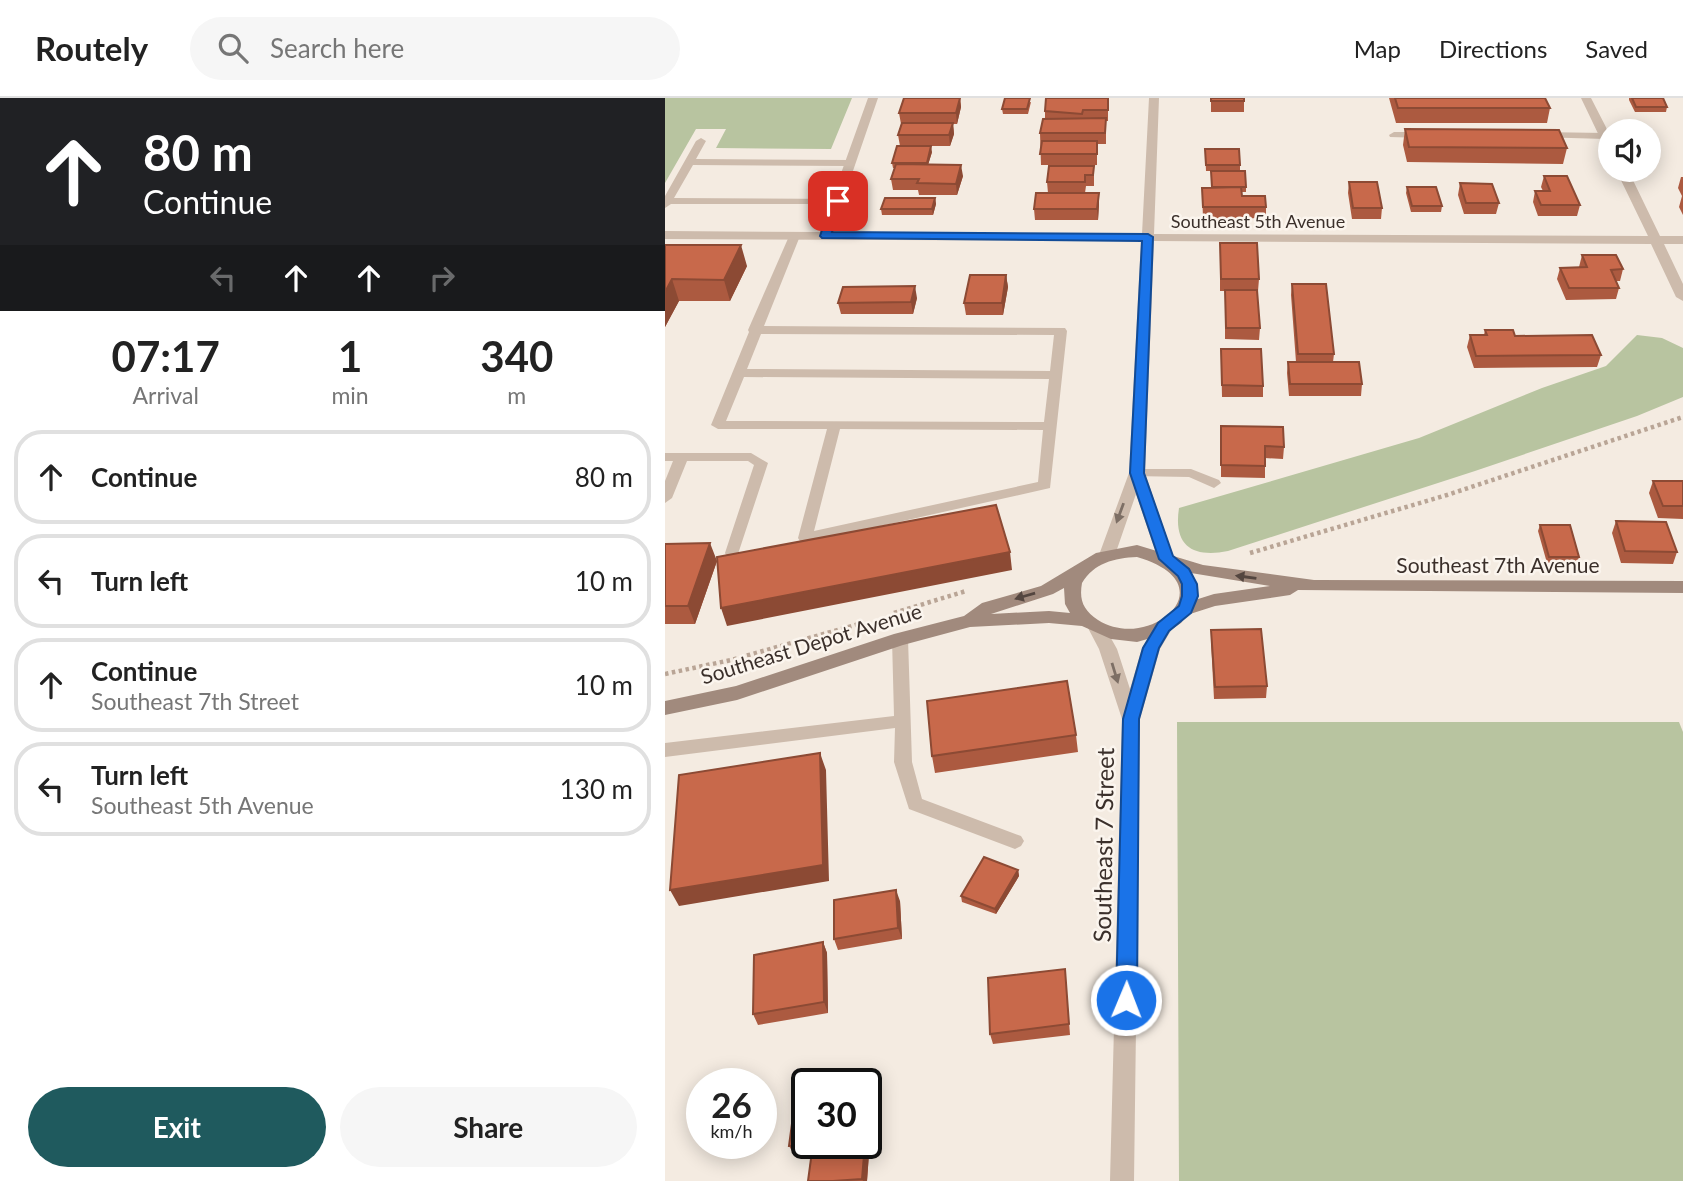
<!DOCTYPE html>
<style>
body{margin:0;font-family:Lato,sans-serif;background:#f6f6f6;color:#222;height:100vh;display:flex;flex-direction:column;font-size:26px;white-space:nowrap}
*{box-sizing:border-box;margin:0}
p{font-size:23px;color:#767676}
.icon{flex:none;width:38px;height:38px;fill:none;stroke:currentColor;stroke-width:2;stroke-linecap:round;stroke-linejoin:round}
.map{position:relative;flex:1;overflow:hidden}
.details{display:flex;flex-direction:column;background:#fff;width:665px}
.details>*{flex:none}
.top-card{background:#202124;color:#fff;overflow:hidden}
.tools{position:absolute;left:933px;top:21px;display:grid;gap:14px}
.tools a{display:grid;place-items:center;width:63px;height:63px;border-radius:50%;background:#fff;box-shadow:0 4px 18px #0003;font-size:35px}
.speed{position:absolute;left:21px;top:970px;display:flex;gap:14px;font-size:35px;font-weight:700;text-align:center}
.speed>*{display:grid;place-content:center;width:91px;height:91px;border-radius:50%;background:#fff;box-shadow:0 4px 18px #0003;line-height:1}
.speed small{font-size:18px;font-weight:400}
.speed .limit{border:4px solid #111;border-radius:10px;background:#fff;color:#111}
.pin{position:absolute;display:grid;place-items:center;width:60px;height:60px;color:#fff;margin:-30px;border-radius:14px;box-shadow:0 4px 10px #0006}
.me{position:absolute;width:77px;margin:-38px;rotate:1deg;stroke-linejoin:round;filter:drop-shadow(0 0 5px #0008)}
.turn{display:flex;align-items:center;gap:24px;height:147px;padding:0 28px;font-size:32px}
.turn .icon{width:91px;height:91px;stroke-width:2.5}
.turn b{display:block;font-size:49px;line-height:60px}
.lanes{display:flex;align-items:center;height:66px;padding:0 28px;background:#0003;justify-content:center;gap:35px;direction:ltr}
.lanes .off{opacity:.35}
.eta{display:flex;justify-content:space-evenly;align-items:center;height:119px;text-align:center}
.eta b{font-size:42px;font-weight:700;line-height:49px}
.button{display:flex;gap:14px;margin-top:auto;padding:14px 28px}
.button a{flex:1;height:80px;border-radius:42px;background:#1f5a5e;color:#fff;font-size:28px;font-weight:700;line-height:80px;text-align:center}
.button a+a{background:#f6f6f6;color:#222}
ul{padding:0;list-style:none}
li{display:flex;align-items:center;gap:21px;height:94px;margin:0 14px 10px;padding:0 14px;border:4px solid #e0e0e0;border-radius:28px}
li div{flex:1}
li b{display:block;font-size:26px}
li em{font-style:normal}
header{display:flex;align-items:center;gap:42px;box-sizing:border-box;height:98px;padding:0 35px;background:#fff;border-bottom:2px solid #e0e0e0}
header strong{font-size:33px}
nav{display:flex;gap:38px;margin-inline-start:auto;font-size:24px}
.search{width:490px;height:63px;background:#f6f6f6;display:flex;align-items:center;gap:18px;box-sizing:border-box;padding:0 24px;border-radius:38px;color:#767676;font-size:26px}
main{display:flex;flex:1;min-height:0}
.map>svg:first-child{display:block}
</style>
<header>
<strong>Routely</strong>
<div class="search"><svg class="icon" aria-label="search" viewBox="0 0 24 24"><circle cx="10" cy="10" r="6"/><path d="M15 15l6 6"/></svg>Search here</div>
<nav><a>Map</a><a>Directions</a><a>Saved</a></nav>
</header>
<main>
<section class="details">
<div class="top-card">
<div class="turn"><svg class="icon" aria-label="ahead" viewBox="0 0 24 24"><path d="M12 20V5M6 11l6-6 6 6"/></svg><div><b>80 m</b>Continue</div></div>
<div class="lanes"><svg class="icon off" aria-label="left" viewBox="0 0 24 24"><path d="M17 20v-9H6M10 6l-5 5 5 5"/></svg><svg class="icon" aria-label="ahead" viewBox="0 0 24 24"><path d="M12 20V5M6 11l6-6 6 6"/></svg><svg class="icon" aria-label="ahead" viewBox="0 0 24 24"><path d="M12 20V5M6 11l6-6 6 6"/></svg><svg class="icon off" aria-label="right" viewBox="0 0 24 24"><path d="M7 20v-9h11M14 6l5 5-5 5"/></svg></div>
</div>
<div class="eta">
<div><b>07:17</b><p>Arrival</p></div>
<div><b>1</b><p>min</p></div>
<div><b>340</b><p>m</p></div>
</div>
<ul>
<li><svg class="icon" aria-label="ahead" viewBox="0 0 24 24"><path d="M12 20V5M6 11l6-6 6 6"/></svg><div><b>Continue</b></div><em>80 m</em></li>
<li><svg class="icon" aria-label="left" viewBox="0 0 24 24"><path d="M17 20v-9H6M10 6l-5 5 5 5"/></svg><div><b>Turn left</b></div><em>10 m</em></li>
<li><svg class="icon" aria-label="ahead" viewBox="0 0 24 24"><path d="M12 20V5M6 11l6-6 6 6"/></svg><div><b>Continue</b><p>Southeast 7th Street</p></div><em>10 m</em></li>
<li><svg class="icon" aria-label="left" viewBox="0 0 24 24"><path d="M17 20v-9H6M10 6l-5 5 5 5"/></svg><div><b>Turn left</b><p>Southeast 5th Avenue</p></div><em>130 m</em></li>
</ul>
<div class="button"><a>Exit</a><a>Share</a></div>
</section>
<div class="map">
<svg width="1018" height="1083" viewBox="0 0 1018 1083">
<rect width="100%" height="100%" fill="#f4ebe1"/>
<!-- green -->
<path fill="#b8c4a0" d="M0,0H187L166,51L51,50L61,31H31L0,85Z
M972,237L997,240L1018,250V299L972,318L810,373L563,453C528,460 508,448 514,410L754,340L877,290L941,268Z
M512,624H1014L1018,634V1083H514Z"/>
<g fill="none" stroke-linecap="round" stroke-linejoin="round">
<!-- path -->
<path stroke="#b9a596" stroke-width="4.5" stroke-dasharray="3.5 3.5" stroke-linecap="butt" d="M585,455L782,397L1018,319
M229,515L301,493
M0,576L66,562L194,526"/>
<!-- lane -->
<path fill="#cdbbac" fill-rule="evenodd" d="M729,34H759L764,37L759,40L725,39L724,37Z
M876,34L940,35L945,38L940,41L872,39L871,37Z
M36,40L41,43L31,61L185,62L190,65L185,68L28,67L9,100L177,101L178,103L173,106H6L0,110V98L31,43Z
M125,136L135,138L99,228L400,230L402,233L385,390L140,445L135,443L133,440L162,331H53L46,327L84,234L83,232ZM96,236L389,237L385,273L82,271ZM79,279L384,281L379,324L61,323ZM175,331L378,332L373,384L149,433Z
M0,355H86L103,365L72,459H62L60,455L89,367L83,363H22L7,400L0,405V383L8,363H0Z
M472,371H526L554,382L556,385L549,390L524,379L467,378L465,375L467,372Z
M235,535L243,541L247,664L257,701L356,738L359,743L356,748L350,751L244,711L229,664L230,630L0,659V645L229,618L227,541Z"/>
<!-- street -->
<path fill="#cdbbac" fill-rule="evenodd" d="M203,0H213L167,134L477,136L484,0H494L489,136L983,138L951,72H963L995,138H1018V146H999L1018,186V203L1011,199L986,146L489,143L480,375L509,461L501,467L493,461L471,396L450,457L442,463L434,457L464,375L476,143L0,141V133L155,134Z
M916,0H926L945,37V51L939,48Z
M499,523L505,525L508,529L495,551L475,621L469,1083H445L457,621L434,551L423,530L426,526H438L452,551L465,591L477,550L493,525Z"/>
<!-- secondary -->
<path fill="#a18a7d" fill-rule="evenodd" d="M472,447L538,467L649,482L1018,483V495L633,492L625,497L550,508L522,517L516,525L500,536L472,544L446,541L417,528L384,525L305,529L238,547L72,602L0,617V603L71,588L229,536L299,518L317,505L376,488L431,455ZM472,459C565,486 485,555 433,522C418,512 414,502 417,485C429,465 449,460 472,459ZM526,475L605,488L549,496L530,502L532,490ZM399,490L400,506L405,515L384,513L326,516L388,496Z"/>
</g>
<!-- wall -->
<path fill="#ac5a40" d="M295,0L296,9L292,26H288L289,36L285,48H235L233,37L236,26L234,15Z
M443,0V23H441V46H432V67H376L375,35L380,21V13Z
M546,0H579V14H546Z
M724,0H880L885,10L882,25H731Z
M964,0H998L1002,9L1001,14H970L964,2Z
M366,4L363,16H338L337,11Z
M740,31L902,50L898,66L742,64L738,47Z
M540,51L575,67V73H541Z
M267,54L263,67L298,78L292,97H254L253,92H228L226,81L230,70H228L227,65Z
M429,68V88H421L420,95L434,106L433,122H370L369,111L383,95L382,84Z
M546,73L581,89V94H576L577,98L601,109V120L538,121L537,90H547Z
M879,78L915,107L912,118H873L868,104L870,93H878L876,89Z
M1016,79H1018V117L1014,109L1017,98L1013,90Z
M684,84L717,110L716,121H687L683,95Z
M795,85L834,105L831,116H799L793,97Z
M742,89L777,108L776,114H746L741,95Z
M270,100L271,106L268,117H217L216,111Z
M555,145L594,181L593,193H592L595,230L594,242L560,241V193H555Z
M0,147L82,168L65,203H14L0,229Z
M917,157L958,171L955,183H951L954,190L951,201L901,202L892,181L895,170L914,169Z
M341,177L343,189L338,217H301L299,205Z
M627,186L669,256L668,264L697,286L696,298H624L622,275L623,264H631L626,197Z
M252,200L248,216H176L173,205Z
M820,232L850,238L936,257L932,269L809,270L802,249L805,237H819Z
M556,251L598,288V299H557Z
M556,328L619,349L618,361L600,360V380L556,379Z
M988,383H1018V421L993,420L984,395Z
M951,423L1012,454L1008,466L956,465L947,435Z
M875,427L914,459L912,465H882L873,433Z
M0,446L52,463L30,526H0Z
M546,532L602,588L601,600L549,601L546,544Z
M411,637L413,654L270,675L267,658Z
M353,772L354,778L331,816L297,804L296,798Z
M235,803L237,841L173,852L169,841Z
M158,844L162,855L163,915L93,927L88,916Z
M401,882L405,937L328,946L325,936Z
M208,1000L202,1083H143L146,1056L130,1058L124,1048Z"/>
<!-- shaded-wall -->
<path fill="#8c4a34" d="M295,0L296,9L292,26L291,15Z
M288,25L289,36L285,48L284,37Z
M266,48L267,54L262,70V65Z
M296,67L298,78L292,97L291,86Z
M434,95V106L433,122L432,111Z
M270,100L271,106L268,117L267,111Z
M76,147L82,168L65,203L59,182Z
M341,177L343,189L338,217L337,205Z
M7,181L14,203L0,229V194Z
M250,188L252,200L248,216L246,204Z
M45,445L52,463L30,526L23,508Z
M345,454L347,472L62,528L56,510Z
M155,655L161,672L164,783L14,808L5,792Z
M353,772L354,778L331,816L330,811Z
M231,792L235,803L237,841L233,830Z
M158,844L162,855L163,915L159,904Z
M204,990L208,1000L202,1083H198L197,1081L200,1045H201V1024Z"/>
<!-- building -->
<path fill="#c8694b" stroke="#8c4a34" stroke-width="2" d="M239,0H295L291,15H234Z
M340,0H365L362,11H337Z
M381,0H443V12H418L417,16L380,13Z
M546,0H579V3H546Z
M730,0H880L885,10H733Z
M967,0H998L1002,9H971Z
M441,20L440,35H375L378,21Z
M237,25H288L284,37H233Z
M740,31L894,32L902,50L744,49Z
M377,43H432V56H375Z
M232,48H266L262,65H227Z
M540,51H574L575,67H541Z
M231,66L296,67L291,86L252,85L254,81H226Z
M384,68H429L428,77H420V84H382Z
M546,73H580L581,89H547Z
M879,78H902L915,107H876L870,93H885Z
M684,84H712L717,110H688Z
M795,85L827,86L834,105H801Z
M576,89L577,98H600L601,109H538L537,90Z
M742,89H771L777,108H747Z
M371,95H434L432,111H369Z
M220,100H270L267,111H216Z
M555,145H592L594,181H556Z
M0,147H76L59,182L7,181L0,194Z
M917,157H951L958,171L946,172L954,190H904L895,170L922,169Z
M305,177H341L337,205H299Z
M627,186H661L669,256H633Z
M250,188L246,204L173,205L178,189Z
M560,192H592L595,230H561Z
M820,232H848L850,238L927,237L936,257L811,258L805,237H822Z
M556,251H596L598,288L557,287Z
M623,264H694L697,286H625Z
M556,328L618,329L619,349L600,348V368L556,367Z
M988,383H1018V408H998Z
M331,407L345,454L56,510L52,459Z
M951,423L1001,424L1012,454L960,453Z
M875,427H905L914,459H884Z
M45,445L23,508H0V446Z
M596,531L602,588L550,589L546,532Z
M402,583L411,637L267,658L262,603Z
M155,655L158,767L5,792L14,677Z
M319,759L353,772L330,811L296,798Z
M231,792L233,830L169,841V802Z
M158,844L159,904L88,916L89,857Z
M400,871L404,926L325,936L323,880Z
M204,990L201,1024V991Z
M142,995V1045H200L197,1081L168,1083H143L148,1046L124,1048L131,996Z"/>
<!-- one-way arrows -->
<defs><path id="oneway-solid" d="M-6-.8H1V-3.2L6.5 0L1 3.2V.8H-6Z" transform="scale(1.75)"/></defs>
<g fill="#7d6f65">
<use href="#oneway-solid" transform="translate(455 415) rotate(110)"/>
<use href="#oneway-solid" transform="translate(450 575) rotate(73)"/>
</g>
<g fill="#544640">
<use href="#oneway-solid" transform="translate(581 479) rotate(-172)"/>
<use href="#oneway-solid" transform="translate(360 498) rotate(164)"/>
</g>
<!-- route -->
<path fill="#1a73e8" stroke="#114b97" stroke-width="2" d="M173,100L178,103L167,134L483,136L488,139L479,375L508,458L524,471L532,486L533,498L526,515L504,533L494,550L474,621L472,902L469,909L461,911L454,909L451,902L458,621L478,550L493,525L514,508L517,498V486L513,478L494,461L465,375L477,143L157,140L155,138L167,103Z"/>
<g text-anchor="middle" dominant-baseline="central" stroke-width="5" stroke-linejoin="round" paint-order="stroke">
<!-- far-street labels -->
<g font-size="18" fill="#3b302b" stroke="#fbf5ee">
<text x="593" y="123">Southeast 5th Avenue</text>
</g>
<!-- street labels -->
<g font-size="21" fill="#3b302b" stroke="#fbf5ee">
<text x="833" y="466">Southeast 7th Avenue</text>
<text transform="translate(146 545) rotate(-17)">Southeast Depot Avenue</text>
</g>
<!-- near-street labels -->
<g font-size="24" fill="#3b302b" stroke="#fbf5ee">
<text transform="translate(438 747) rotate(-89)">Southeast 7 Street</text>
</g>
</g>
</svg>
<div class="tools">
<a><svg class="icon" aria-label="sound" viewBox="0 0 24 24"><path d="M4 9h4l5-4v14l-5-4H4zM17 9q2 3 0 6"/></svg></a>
</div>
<div class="speed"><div>26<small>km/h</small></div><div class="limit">30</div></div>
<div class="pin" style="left:173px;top:103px;background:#d93025"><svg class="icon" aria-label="arrive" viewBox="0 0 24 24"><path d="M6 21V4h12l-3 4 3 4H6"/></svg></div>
<svg class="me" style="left:461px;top:902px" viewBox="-20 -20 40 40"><circle r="17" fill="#1a73e8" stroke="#fff" stroke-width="3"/><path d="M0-11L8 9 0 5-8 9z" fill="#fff"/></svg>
</div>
</main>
